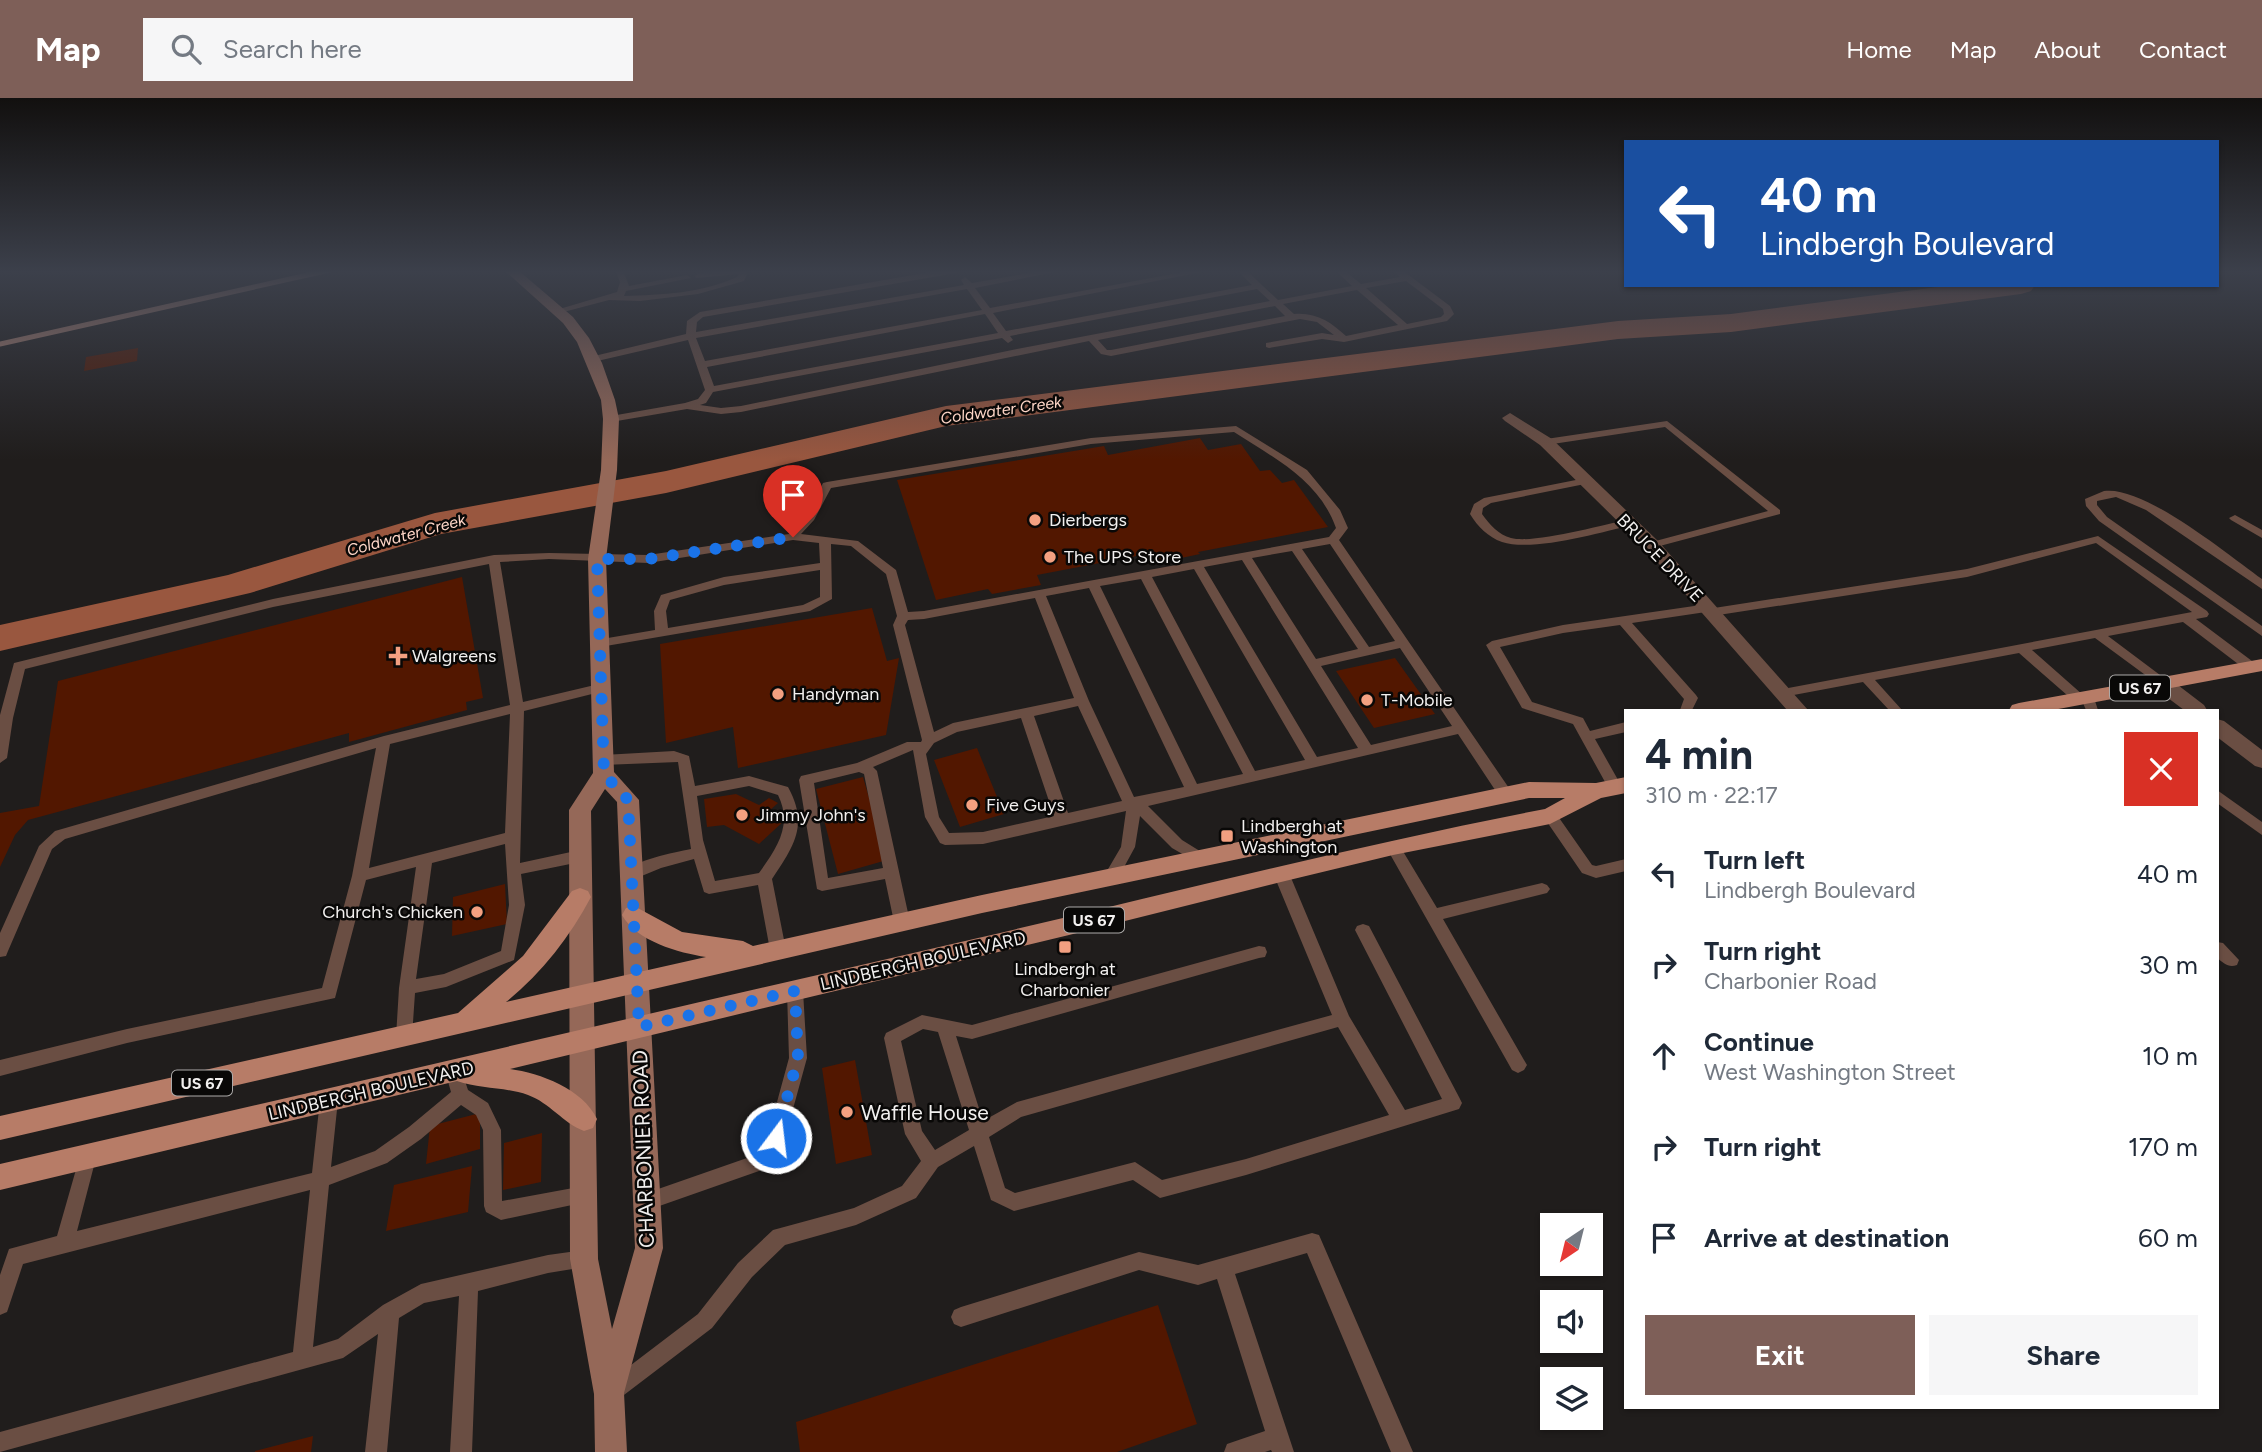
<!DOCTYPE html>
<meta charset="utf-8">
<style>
body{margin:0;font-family:Figtree,sans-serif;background:#f6f6f7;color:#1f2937;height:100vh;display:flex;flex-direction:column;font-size:26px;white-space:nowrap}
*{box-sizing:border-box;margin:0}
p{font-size:23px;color:#747a83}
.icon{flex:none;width:38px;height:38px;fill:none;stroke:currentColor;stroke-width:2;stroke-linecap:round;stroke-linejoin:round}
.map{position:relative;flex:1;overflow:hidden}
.details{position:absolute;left:1624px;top:611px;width:595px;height:700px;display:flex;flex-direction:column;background:#fff;border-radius:0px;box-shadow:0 2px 5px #0004}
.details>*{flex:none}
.banner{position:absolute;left:1624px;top:42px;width:595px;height:147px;border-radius:0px;box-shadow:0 2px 5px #0004;background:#1a4fa0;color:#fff;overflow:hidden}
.needle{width:46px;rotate:215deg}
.fabs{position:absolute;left:1540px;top:1115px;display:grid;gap:14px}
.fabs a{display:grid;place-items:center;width:63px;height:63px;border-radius:0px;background:#fff;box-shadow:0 2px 5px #0004;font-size:35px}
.pin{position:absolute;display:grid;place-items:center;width:60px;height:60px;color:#fff;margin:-72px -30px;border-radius:50% 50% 50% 0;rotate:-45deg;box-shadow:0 0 7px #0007}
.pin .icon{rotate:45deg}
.me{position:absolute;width:77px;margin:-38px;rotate:15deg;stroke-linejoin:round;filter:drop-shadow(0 0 5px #0008)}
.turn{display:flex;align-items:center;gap:24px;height:147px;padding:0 21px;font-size:32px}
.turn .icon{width:91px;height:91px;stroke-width:2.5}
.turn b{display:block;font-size:49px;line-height:60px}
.round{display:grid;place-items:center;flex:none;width:74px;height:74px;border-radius:0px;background:#f6f6f7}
.headline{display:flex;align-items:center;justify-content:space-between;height:119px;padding:0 21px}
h1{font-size:42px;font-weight:700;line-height:52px}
.action{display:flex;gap:14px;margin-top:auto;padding:14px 21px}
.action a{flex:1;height:80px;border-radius:0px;background:#7e5f58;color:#fff;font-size:28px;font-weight:700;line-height:80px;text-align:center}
.action a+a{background:#f6f6f7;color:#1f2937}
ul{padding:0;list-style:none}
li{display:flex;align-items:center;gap:21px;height:91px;padding:0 21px}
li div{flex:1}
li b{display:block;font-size:26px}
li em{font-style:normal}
header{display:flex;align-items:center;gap:42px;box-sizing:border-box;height:98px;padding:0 35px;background:#7e5f58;color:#fff}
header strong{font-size:33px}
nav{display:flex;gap:38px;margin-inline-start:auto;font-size:24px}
.search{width:490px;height:63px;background:#f6f6f7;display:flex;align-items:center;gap:18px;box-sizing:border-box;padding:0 24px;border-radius:0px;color:#747a83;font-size:26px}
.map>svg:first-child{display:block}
</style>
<header>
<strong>Map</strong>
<div class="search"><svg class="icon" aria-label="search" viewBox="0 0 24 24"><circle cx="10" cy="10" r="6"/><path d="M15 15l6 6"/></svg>Search here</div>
<nav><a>Home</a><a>Map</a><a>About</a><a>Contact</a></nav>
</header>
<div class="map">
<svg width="2262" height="1354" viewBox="0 0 2262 1354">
<rect width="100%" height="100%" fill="#201d1c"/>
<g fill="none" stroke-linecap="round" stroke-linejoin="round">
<!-- stream -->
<path stroke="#b48574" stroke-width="5" d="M0,246L330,172"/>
<!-- river -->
<path fill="#99573f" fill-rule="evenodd" d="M1953,187H2035L2031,193L2021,196L1731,234L1618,241L946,328L666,395L441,436L250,495L0,553V527L228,477L435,415L666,373L946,308L1618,223L1731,216Z"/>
</g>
<!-- building -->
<path fill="#521700" d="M138,250L137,263L84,273L86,259Z
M1200,340L1208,352L1241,346L1260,373L1270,372L1282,385L1294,382L1328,429L1198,454L1200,456L1153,466L1147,456L1037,477L1041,487L992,496L988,491L936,502L897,382L1104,348L1108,357Z
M462,479L483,600L466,604L467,612L349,644V635L28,722L15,737L0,769V715L39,708L58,583Z
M872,510L887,563L899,560L886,637L738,670L733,629L666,645L660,546Z
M1395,560L1435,616L1374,630L1336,573Z
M977,650L1004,716L960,729L934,662Z
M863,679L887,762L838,776L816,691Z
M736,696L759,707L769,700L778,705L769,713L786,721L759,746L724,727L707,729L704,701Z
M505,786L507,826L452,838L453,799Z
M855,962L872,1057L836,1066L822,970Z
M480,1015V1051L426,1066L430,1028Z
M542,1035L541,1084L503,1092L504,1045Z
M472,1068L468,1114L386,1133L394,1087Z
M1158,1207L1197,1326L1117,1354H800L796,1324Z
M313,1338L311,1354H255V1353Z"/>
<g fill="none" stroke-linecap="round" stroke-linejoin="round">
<!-- service -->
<path fill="#6a4e43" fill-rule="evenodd" d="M615,172H623L629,188L687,177L691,180L626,193L624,198C661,197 703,195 737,179L739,176L696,180L695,178L699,175L745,172L747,176L744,183L698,196L640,203L609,202L556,216V212L617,194L620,184Z
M942,172H960L956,175L703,219L697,224L696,234L964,187L961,182L965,179L972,185L1047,172H1065L975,190L990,210L1194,172H1212L993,215L1006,233L1252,187L1237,172H1246L1278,202L1352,188L1335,172H1344L1361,186L1400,179L1393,172H1402L1450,208L1454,216L1447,223L1344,244L1322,241L1269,250L1266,249V245L1322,235L1334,237L1317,224L1300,221L1111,258L1101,256L1089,243L741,314L721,316L687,311L611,324L606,321L611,318L685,305L698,301L705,292L688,242L593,264L588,261L590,259L686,236L687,223L700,214ZM1406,183L1443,211L1444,216L1441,219L1407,226L1366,190ZM967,191L982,212L705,263L696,240ZM1257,191L1270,203L1017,251L741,308L721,310L700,307L706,305L713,294L1002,240L1008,245L1013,242L1010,238ZM1357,192L1398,227L1346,238C1331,224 1316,214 1294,216L1283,206ZM1275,208L1285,218L1111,252H1107L1098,242ZM985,216L998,235L714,288L707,269Z
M1667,323L1780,412V416L1656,449H1648V445L1768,413L1665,329L1546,347L1541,344L1546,341Z
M1236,328L1307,372L1340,412L1348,430L1339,442L1511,693L1513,697L1511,701H1501L1458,636L1148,708L1182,742L1203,755L1205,759L1203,763L1198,765L1172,750L1140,718L1135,749L1117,782H1107L1104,778L1121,749L1126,713L983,746L945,747L940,745L925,719L913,652L873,669L877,673L910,824L908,828L902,830L896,828L894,824L885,781L822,793L817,791L799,682L801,678L857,665L907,644H921L922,642L893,527L897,518L886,476L851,448L831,446L832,501L810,513L600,549L594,545L596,542L655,532L654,513L661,497L724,479L820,465L819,445L793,442L648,465L549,461L500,464L523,604L599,586L606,590L604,593L524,613L520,765L580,752L585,754L587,758L585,762L580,764L521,776L525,807L514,862L446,889L415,895L412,939L410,944L404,946L398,944L396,939L399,890L416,769L366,782L335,900L127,945L0,978V962L127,931L322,890L352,778L376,650L65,741L52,751L8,853L6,858L0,859V835L39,748L55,733L384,638L510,607L489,466L273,509L25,571L13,620L7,660L0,665V617L14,565L273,501L494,457L549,455L648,457L789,436L803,421L823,385L827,384L1091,340ZM1234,334C1274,360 1319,382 1336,430L1329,439L924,513L908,514L896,472L858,443L801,436L814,422L831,390L1091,346ZM1330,446L1395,543L1369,549L1302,451ZM1292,453L1358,551L1316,561L1252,460ZM1242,462L1358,650L1317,659L1204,469ZM1194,471L1305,662L1255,673L1152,479ZM820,472V499L803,507L668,530L666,513L670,502L724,487ZM1141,481L1243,676L1197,686L1100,488ZM1089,490L1184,689L1134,699L1089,603L1046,498ZM1035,500L1074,600L953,625L934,634L905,527L908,522L924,521ZM1400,550L1452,628L1371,647L1321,568ZM1078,608L1122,703L1068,715L1034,618ZM510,616L505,735L369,770L390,646ZM1021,620L1054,718L983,734L949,735L939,719L926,656L934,645L957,634ZM859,674L864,676L883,770L828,780L814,685ZM505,746L509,807L501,853L444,876L416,881L432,765Z
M1586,380L1591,383L1590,385L1491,405L1483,410L1482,416C1489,426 1499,437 1511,440C1534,446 1601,427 1627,422L1633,425L1631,427C1600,435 1532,454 1502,444C1488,439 1478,429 1470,416L1474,406L1484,400Z
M2104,393C2144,387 2228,457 2262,481V491L2146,412L2116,399L2097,403V407L2107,419L2262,528V538L2099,423L2086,408L2085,401Z
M2235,417L2262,432V440L2231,422L2229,420Z
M2098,438L2207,513L2209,516L2207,519L2196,521L2256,566L2257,569L2256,572H2246L2183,524L2108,538L2168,583L2170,586L2168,589L2163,590L2095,540L2032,552L2083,597H2093L2098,612H2086L2083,605L2075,604L2019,555L1875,582L1902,612H1889L1863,584L1783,599L1776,595L1783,591L2192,514L2096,445L1967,479L1712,518L1706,514L1632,525L1696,597L1698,600L1692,612H1680L1684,601L1620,527L1563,535L1500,549L1532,604L1583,620L1590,633L1626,624V634L1595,641L1622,689L1615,694L1610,693L1573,626L1522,610L1486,547L1492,543L1563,527L1708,506L1714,510L1967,471Z
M674,653L689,658L695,688L749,678L788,689C809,727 794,748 772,781L786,852L784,857L778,858L772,857L770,852L758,787L709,796L704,794L694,761L661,770L632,782L627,780L624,776C635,761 673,755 691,751L678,664L603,667L596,662L603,657ZM749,688L778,697C793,727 777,750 759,775L715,783L703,742L697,698Z
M2217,692L2262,724V737L2217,705Z
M1550,713L1555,714L1592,767L1596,768L1626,761V773L1596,780L1582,775L1543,718L1545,714Z
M1393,743L1398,745L1437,810L1542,785L1547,787L1550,791L1547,795L1443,821L1524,962L1527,967L1524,972L1518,975L1512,972L1386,749L1388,745Z
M1281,769L1286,771L1289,775L1349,918L1405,1012L1442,1001L1355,832L1357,828L1363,826L1369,828L1459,999L1462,1005L1459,1011L1246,1077L1160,1100L1133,1082L1014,1113L991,1102L974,1048L938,1069L916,1100L856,1127L785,1147L752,1179L712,1230L620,1300L613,1303L606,1300L603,1293L606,1286L698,1216L738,1165L773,1132L854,1110L902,1088L921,1063L905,1036L884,940L886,935L922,917L972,927L1259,848L1265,849L1267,854L1265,859L1259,860L972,941L956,938L983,1023L1017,1004L1332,917L1273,775L1276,771ZM1338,929L1389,1017L1246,1061L1162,1082L1135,1064L1015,1095L1005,1090L989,1039L1021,1019ZM923,931L938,934L969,1032L935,1052L922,1033L901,943Z
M2217,844L2223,845L2239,862L2237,867C2228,870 2224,865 2217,860Z
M795,886L801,888L803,893L807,960L785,1040L771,1063L759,1073L648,1112L641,1109L639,1103L641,1097L747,1060L759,1051L768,1037L789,960L787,893L789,888Z
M454,965L460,968L468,992L488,1005L501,1032L502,1103L584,1088L591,1091L593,1097L591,1103L501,1122L486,1114L484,1108L483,1032L476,1017L461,1007L421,1041L387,1065L329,1087L313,1249L338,1241L383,1207L421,1186L548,1157L584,1152L591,1154L594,1161L591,1168L548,1175L478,1193L472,1354H450L459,1198L424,1205L399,1220L387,1354H365L378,1236L343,1260L0,1354V1334L293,1254L310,1092L23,1166L7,1214L0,1217V1177L9,1151L57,1138L81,1054L87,1052L93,1054L96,1060L77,1133L312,1075L320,1002L323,996L329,994L335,996L338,1002L331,1069L375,1053L409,1029L451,994L445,973L448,968Z
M1312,1135L1319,1137L1413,1354H1391L1307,1155L1235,1176L1294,1354H1272L1271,1352L1265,1354H1224L1227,1346L1265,1333L1217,1181L1198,1187L1139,1172L961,1229L954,1226L951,1219L954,1212L961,1209L1139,1154L1198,1167Z"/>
<!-- minor -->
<path fill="#6a4e43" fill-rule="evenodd" d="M1510,315L1552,341L1658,443L1808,612H1787L1646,451L1540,347L1505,323L1502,320Z
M2163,579L2170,581L2204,607L2207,612H2184L2156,591L2153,586L2156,581Z
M2217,621L2224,623L2262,652V670L2255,668L2217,639Z"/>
<!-- secondary -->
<path fill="#956858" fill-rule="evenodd" d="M504,172H518L573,219L589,240L602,265L615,302L619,321L617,372L606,461L614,674L639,702L663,1150L624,1295L627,1354H595L594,1296L570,1161L569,712L593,675L588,461L601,372L603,321L601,302L577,244L563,225ZM605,691L617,704L635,1150L612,1231L598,1161L591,713Z"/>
<!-- primary -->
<path fill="#b77c67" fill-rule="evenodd" d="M2262,561V573L2053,612H2009L2012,607L2019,605Z
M1626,679V695L1601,700L1550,726L1393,757L1281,784L1069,837L510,971C540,975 583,991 597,1021L593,1030L584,1033C563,1025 550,1005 528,997C506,989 480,991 457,983L0,1092V1066C326,991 652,915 978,840C1167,796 1354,748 1545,711L1565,700H1529L982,815L0,1042V1018L458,915L523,858L572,793L580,790L588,793L591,799C570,839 541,876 506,904L706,859C679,855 636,843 622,817L626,810L634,808L682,834L743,843L753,848L982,797L1529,684L1596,685Z"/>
</g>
<!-- sky -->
<linearGradient id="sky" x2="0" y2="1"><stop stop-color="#12100f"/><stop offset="0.48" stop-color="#3c404b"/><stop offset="1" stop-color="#3c404b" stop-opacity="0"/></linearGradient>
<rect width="2262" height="362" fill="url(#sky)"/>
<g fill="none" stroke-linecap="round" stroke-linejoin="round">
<!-- route -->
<path stroke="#1a73e8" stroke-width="12" stroke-dasharray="0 21.6" d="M776,1040L798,960L795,893L639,929L628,702L604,676L597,461H648L793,439"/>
</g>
<!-- markers -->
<g fill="#f3a081" stroke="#090807" stroke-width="2.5">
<circle cx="1035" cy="422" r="7"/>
<circle cx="1050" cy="459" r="7"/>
<path d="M394.5 547.5h7v7h7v7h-7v7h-7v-7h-7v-7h7z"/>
<circle cx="778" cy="596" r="7"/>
<circle cx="1367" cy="602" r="7"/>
<circle cx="972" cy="707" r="7"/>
<circle cx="742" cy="717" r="7"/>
<rect x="1220" y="731" width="14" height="14" rx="3.5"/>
<circle cx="477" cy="814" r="7"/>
<rect x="1058" y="842" width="14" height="14" rx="3.5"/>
<circle cx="847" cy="1014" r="7"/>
</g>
<g text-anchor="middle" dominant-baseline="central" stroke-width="5" stroke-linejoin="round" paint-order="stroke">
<!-- far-water labels -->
<g font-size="16" font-style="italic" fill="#fed6c7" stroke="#090807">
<text transform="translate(1001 312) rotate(-8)">Coldwater Creek</text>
<text transform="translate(406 437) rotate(-15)">Coldwater Creek</text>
</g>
<!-- shield labels -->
<g fill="#090807" stroke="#acaaa9" stroke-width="2">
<rect x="2110" y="577.5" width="60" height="25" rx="5"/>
<rect x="1064" y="809.5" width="60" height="25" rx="5"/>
<rect x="172" y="972.5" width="60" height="25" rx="5"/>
</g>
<g font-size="16" font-weight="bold" fill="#f2f0ef">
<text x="2140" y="590">US 67</text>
<text x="1094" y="822">US 67</text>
<text x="202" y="985">US 67</text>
</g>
<!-- poi labels -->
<g font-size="18" fill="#f2f0ef" stroke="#090807" text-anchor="start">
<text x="1049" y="422">Dierbergs</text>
<text x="1064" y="459">The UPS Store</text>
<text x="412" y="558">Walgreens</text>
<text x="792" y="596">Handyman</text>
<text x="1381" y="602">T-Mobile</text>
<text x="986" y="707">Five Guys</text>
<text x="756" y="717">Jimmy John's</text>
<text x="1241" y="728">Lindbergh at<tspan x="1241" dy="21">Washington</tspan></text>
<text x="463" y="814" text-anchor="end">Church's Chicken</text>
<text x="1065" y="871" text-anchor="middle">Lindbergh at<tspan x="1065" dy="21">Charbonier</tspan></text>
</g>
<!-- street labels -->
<g font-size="18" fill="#f2f0ef" stroke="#090807">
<text transform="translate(1660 460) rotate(46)">BRUCE DRIVE</text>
<text transform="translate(923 863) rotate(-13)">LINDBERGH BOULEVARD</text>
<text transform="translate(371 993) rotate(-13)">LINDBERGH BOULEVARD</text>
</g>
<!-- near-poi labels -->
<g font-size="21" fill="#f2f0ef" stroke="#090807" text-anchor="start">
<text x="861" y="1014">Waffle House</text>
</g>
<!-- near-street labels -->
<g font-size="21" fill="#f2f0ef" stroke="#090807">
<text transform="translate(643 1051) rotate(-92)">CHARBONIER ROAD</text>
</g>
</g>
</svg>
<div class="fabs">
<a><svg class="needle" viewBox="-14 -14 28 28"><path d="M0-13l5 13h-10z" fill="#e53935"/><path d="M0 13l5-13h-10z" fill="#747a83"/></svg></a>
<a><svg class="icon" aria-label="sound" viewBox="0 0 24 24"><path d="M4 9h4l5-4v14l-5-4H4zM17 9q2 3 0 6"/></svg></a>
<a><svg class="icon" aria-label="layers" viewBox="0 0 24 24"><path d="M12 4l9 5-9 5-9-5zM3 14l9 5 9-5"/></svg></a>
</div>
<div class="pin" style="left:793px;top:439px;background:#d93025"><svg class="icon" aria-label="arrive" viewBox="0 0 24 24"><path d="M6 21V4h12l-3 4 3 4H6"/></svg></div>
<svg class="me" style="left:776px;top:1040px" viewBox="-20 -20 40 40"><circle r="17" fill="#1a73e8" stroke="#fff" stroke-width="3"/><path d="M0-11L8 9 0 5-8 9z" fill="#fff"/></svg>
<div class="banner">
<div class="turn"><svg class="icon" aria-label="left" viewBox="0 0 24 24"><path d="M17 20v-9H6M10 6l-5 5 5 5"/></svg><div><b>40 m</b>Lindbergh Boulevard</div></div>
</div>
<section class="details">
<div class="headline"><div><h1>4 min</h1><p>310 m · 22:17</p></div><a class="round" style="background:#d93025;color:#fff"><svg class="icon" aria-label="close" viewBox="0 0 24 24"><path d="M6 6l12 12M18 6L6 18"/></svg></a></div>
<ul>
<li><svg class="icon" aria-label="left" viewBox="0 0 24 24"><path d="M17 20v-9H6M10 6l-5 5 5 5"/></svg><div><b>Turn left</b><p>Lindbergh Boulevard</p></div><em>40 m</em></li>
<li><svg class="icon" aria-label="right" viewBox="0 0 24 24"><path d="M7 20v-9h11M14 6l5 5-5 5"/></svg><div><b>Turn right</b><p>Charbonier Road</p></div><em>30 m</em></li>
<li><svg class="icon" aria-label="ahead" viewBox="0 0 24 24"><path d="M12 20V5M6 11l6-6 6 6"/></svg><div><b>Continue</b><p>West Washington Street</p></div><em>10 m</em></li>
<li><svg class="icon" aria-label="right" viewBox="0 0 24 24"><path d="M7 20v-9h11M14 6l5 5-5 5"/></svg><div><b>Turn right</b></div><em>170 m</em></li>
<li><svg class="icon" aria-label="arrive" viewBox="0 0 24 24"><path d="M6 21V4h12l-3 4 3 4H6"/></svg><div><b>Arrive at destination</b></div><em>60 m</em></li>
</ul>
<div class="action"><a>Exit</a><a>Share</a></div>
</section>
</div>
